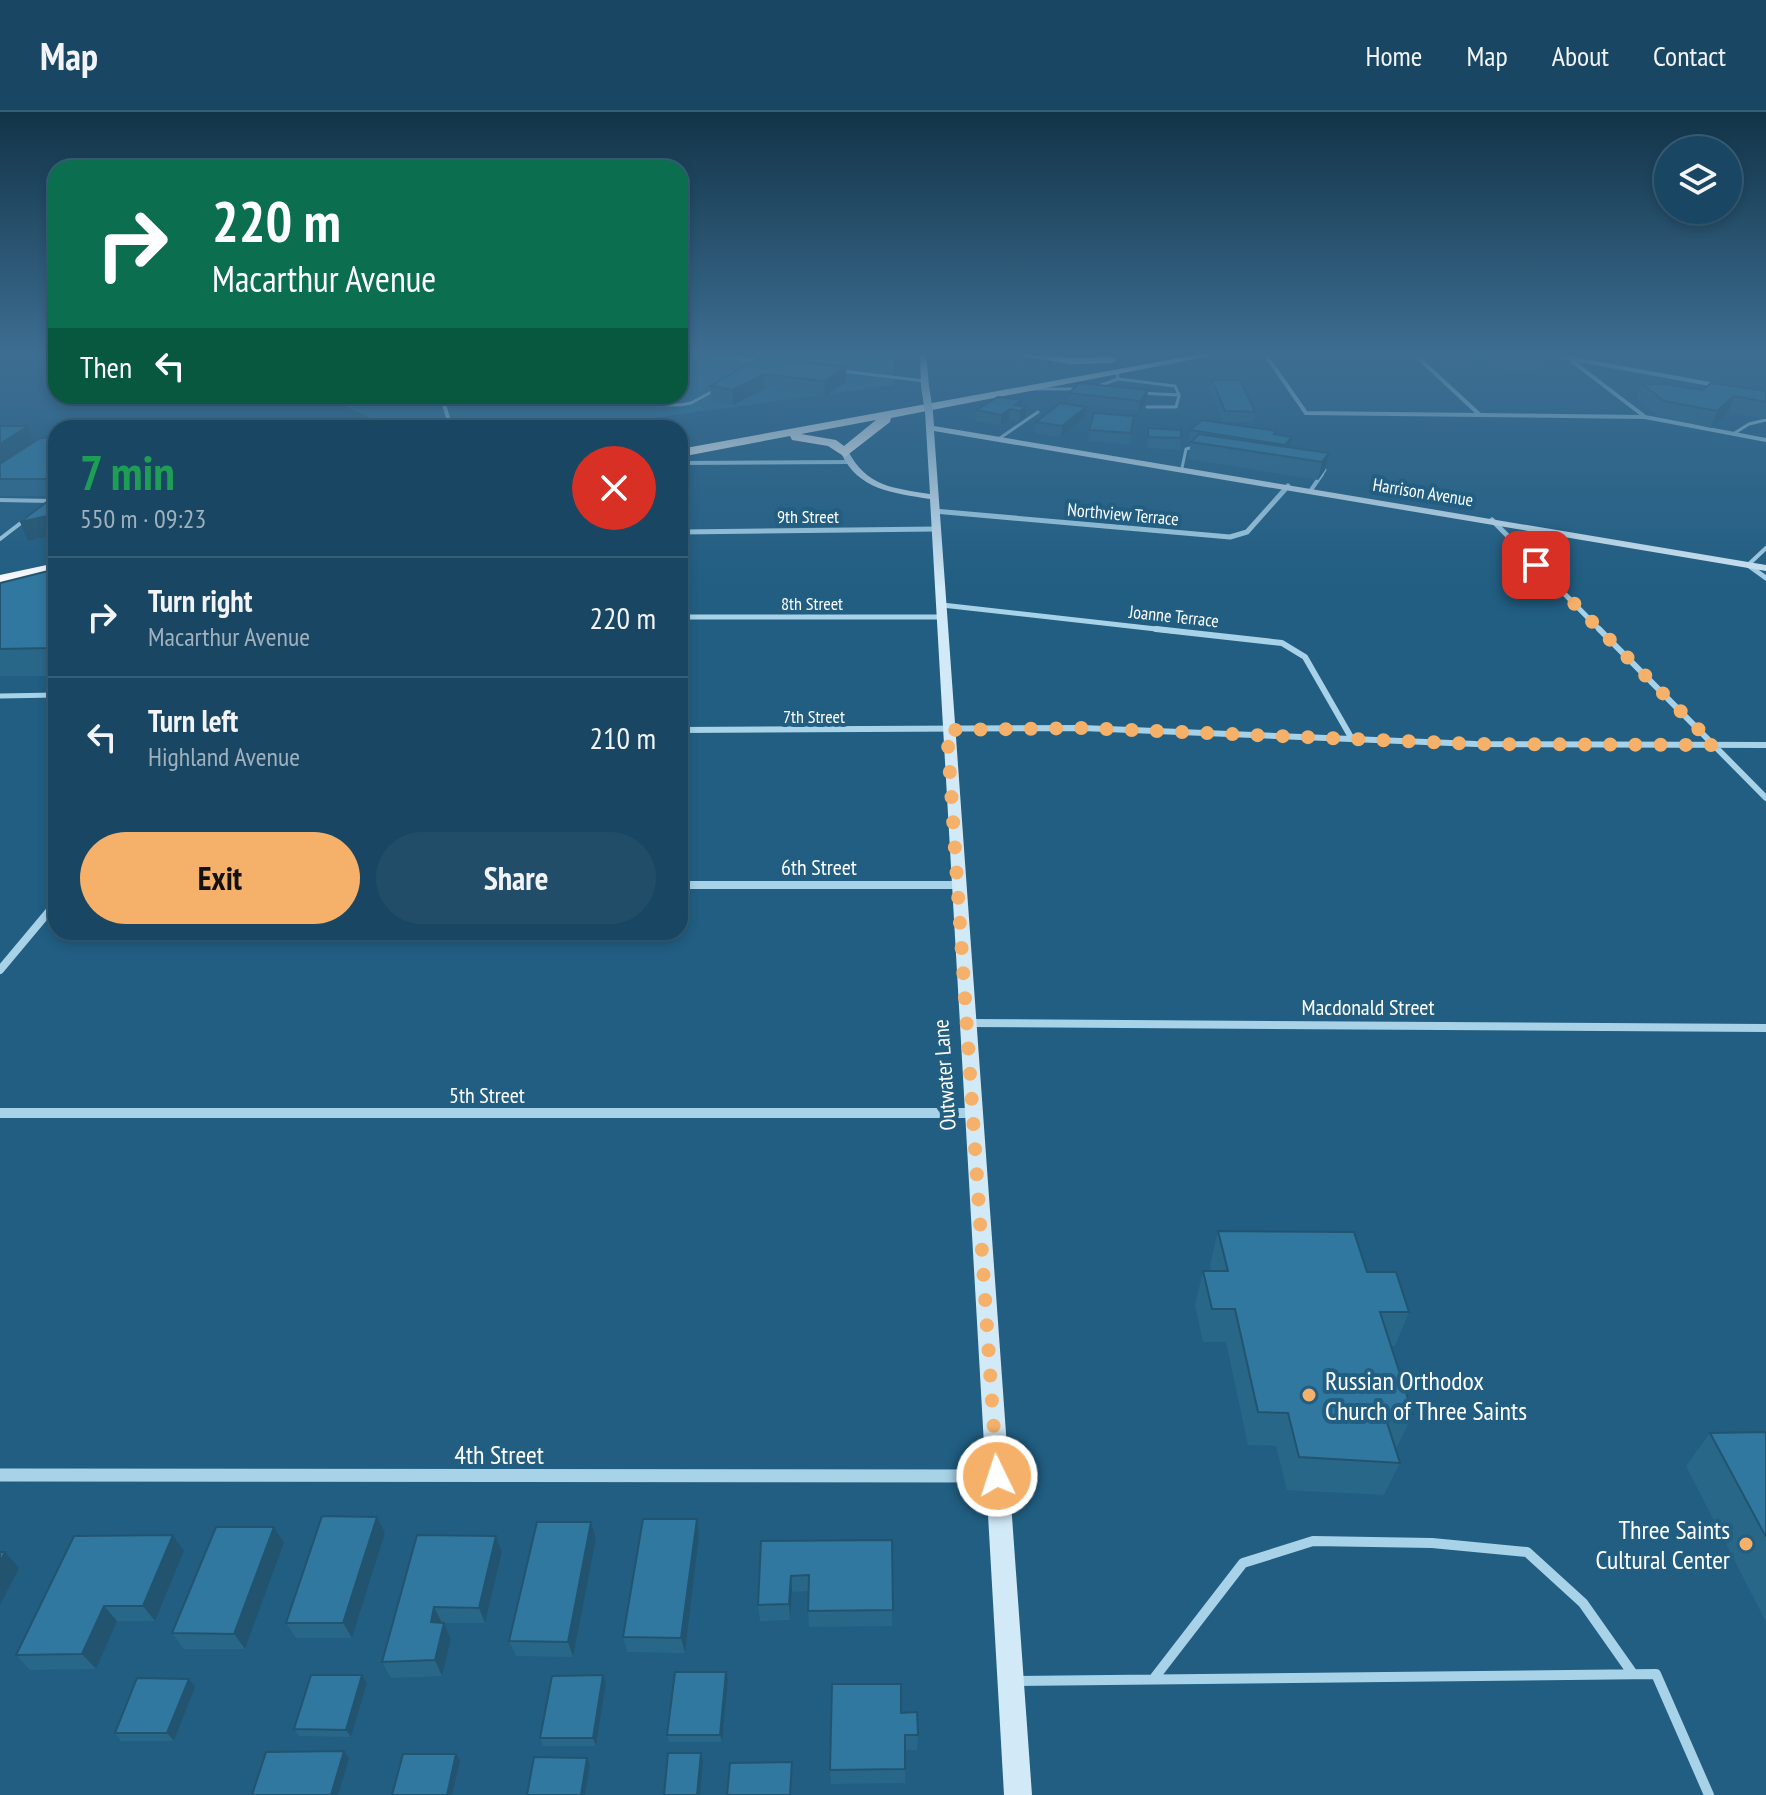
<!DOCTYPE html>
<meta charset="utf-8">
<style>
body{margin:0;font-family:"PT Sans Narrow",sans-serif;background:#224d68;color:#f1f3f6;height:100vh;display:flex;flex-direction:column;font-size:30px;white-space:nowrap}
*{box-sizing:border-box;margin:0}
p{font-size:26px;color:#9fb1be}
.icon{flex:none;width:44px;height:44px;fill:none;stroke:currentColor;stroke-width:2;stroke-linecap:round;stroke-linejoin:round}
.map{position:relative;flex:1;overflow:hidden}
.side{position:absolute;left:48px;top:308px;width:640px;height:520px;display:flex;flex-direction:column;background:#194662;border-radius:24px;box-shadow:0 4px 12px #0003,0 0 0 2px #375e77}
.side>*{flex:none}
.top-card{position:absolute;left:48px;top:48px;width:640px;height:244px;border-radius:24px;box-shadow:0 4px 12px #0003,0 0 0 2px #375e77;background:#0b6e4f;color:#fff;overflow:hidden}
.buttons{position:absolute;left:1654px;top:24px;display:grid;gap:16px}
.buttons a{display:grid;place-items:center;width:88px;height:88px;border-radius:50%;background:#194662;box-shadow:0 4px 12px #0003,0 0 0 2px #375e77;font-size:40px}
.pin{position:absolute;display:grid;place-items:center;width:68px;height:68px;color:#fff;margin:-34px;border-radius:16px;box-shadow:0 4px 12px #0006}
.me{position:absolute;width:88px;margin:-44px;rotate:356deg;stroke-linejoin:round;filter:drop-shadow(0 0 6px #0008)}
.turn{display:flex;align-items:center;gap:28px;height:168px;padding:0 32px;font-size:36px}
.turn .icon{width:104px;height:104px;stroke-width:2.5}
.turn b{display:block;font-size:56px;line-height:68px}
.then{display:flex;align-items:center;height:76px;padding:0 32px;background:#0003;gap:16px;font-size:30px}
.round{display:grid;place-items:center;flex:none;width:84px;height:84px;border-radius:42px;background:#224d68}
.headline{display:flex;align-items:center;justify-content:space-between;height:136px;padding:0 32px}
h1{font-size:48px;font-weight:600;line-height:60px;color:#1e9e55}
.button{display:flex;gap:16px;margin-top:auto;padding:16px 32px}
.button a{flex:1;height:92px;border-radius:48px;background:#f5b169;color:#111;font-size:32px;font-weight:600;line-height:92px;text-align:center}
.button a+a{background:#224d68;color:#f1f3f6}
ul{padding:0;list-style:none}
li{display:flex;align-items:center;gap:24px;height:120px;padding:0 32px;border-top:2px solid #375e77}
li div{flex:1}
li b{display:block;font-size:30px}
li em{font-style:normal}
header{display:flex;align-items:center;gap:48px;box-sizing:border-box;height:112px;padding:0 40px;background:#194662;border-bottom:2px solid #375e77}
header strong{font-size:38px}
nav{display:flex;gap:44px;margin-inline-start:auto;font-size:28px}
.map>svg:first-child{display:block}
</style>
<header>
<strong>Map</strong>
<nav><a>Home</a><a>Map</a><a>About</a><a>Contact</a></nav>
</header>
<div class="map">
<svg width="1766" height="1683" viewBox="0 0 1766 1683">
<rect width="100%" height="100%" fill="#215e82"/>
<!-- green -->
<path fill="#2b739a" d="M680,241H894V273L638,308L377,309L336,290L332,284H680Z"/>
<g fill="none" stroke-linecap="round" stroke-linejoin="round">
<!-- lane-far3 -->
<path stroke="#a8d2e8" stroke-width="3" d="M684,241L763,249
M841,259L925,269
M1117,259L1118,267L1175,274L1179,283L1140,281
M1096,275L1118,267
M1032,277H1081
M577,284L574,289L577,291L680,293L691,291L715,278
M443,289L577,291
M1147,295H1176L1179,284
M1733,322L1749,312L1766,308
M1000,326L1038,300
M1182,356L1186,337L1198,334
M1321,364L1325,358"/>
<!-- lane-far2 -->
<path stroke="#a8d2e8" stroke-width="4" d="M1311,378L1322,362
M0,388L51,389
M0,427L26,407
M56,434H53L56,441
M1748,453L1766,436"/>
<!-- lane-far1 -->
<path stroke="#a8d2e8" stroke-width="5" d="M0,584L56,583"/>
<!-- lane -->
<path stroke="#a8d2e8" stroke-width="10" d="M1155,1565L1243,1451L1313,1429L1432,1431L1527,1440L1583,1491L1633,1562
M1016,1569L1656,1562L1709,1683"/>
<!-- street-far5 -->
<path stroke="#a8d2e8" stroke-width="4" d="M1268,241L1267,245L1306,301L1645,305L1766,328
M1413,241L1480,303
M1540,241L1721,274
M1572,249L1644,304
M443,289L451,316
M682,351L848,350"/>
<!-- street-far4 -->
<path stroke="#a8d2e8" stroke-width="5" d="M934,399L1230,425L1247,420L1288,374
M1492,408L1601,519
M680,420L935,417
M1748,453L1766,466
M942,493L1174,519
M680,505H943"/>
<!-- street-far3 -->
<path stroke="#a8d2e8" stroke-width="6" d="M1156,517L1282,531L1305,545L1352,627
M1599,517L1766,686
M680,618L1082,616L1476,632L1766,633"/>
<!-- street-far2 -->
<path stroke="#a8d2e8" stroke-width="8" d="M680,773H957
M0,858L56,791
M969,911L1766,916"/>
<!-- street-far1 -->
<path stroke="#a8d2e8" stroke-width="10" d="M0,1001H974"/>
<!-- street -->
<path stroke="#a8d2e8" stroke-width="13" d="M0,1363L997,1364"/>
<!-- secondary -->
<path fill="#d2e9f7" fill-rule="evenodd" d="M920,241H926L929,274L925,276L921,274Z
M929,298L933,300L934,314L1766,453V459L934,319L1032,1683H1004L930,387C893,381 858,378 841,341L848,339C867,375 893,376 930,382L925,300Z"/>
<!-- highway -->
<path fill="#fff" fill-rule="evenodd" d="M1027,241L1071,246L1112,245L1117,248L1112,251L1071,252L1027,245Z
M1206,241H1226L891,306L890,310L845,345L828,334L792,328L790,324L680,345V337ZM876,308L844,334L836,328L801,322Z
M56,451V461L0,473V463Z"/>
<!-- secondary-bridge -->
<path stroke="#d2e9f7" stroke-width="8" d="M925,274L929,300"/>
</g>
<!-- wall -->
<path fill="#296789" d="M1423,241H1534L1541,247L1537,261H1506L1491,247L1470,246L1468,254H1446L1440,248H1430Z
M1582,241H1620L1605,250L1581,245Z
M761,245L846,270L825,284L765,277L733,293L711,290L710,274Z
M1212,268L1255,300L1253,310H1223L1210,278Z
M1642,272L1703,278L1766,279V307L1728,300L1711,316L1659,304L1636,287Z
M1148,278L1147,288L1139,299L1068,292L1069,281Z
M1022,295L1025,306L1019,310L1009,308L1001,313L975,309L976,298Z
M1085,306L1061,325L1035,321L1036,310Z
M0,314L34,330L56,325V422L28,429L54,384H0Z
M1133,315L1129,332L1088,329L1089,318Z
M1148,316L1181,326L1180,338L1147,336Z
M1190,318L1277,323L1290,335L1329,341L1325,358L1318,368L1188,347L1191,330L1189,329Z
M56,457V564H0V471Z
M1218,1119L1367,1160L1409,1200L1395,1234H1391L1413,1302L1397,1335H1395L1400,1351L1384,1383L1287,1378L1276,1334L1248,1333L1226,1230H1203L1195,1193L1203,1159H1211L1210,1153Z
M1766,1320V1510L1686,1354L1710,1321Z
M377,1405L385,1421L352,1526H296L286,1511Z
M697,1407L699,1424L685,1541L627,1540L623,1525Z
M591,1410L596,1427L573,1545L516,1544L509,1529Z
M496,1424L502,1440L485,1511H444L451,1527L442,1564L391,1566L382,1550Z
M892,1428V1514L809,1515L808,1499V1479L792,1480L790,1508L760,1509L758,1493L761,1429Z
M284,1431L245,1537H184L172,1521Z
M184,1439L155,1509H117L96,1557L30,1558L16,1543Z
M362,1563L367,1571L351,1625L299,1624L294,1617Z
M189,1567L195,1575L174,1629H121L115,1621Z
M728,1568L722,1630H669L667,1623Z
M606,1571L596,1634H543L540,1626Z
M901,1601L918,1623L917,1638H905V1671L831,1672L830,1658Z"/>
<!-- shaded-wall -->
<path fill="#22546f" d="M1608,241H1620L1605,250Z
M846,255V270L825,284L824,269Z
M764,262L765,277L733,293L732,278Z
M1148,278L1147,288L1139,299L1140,289Z
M1734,284L1728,300L1711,316L1717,299Z
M1022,288V298L1026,295L1025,306L1019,310L1020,299L1015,293Z
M1086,295L1085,306L1061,325L1062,314Z
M1010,297L1009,308L1001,313V303Z
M28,314L34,330L0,353V332Z
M1292,325L1290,336L1283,344L1285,333Z
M1329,341L1325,358L1318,368L1322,350Z
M56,402V422L28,429L20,410Z
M56,531V548L51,536Z
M377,1405L385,1421L352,1526L343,1511Z
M697,1407L699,1424L685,1541L681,1526Z
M591,1410L596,1427L573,1545L568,1530Z
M274,1415L284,1431L245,1537L234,1522Z
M173,1423L184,1439L155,1509L143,1494Z
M496,1424L502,1440L485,1511L479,1496Z
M5,1440L19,1456L0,1493V1450Z
M791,1464L792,1480L790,1508L789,1492Z
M104,1494L117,1509L96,1557L82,1542Z
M434,1495L442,1511L431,1510Z
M444,1511L451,1527L442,1564L435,1548Z
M726,1560L728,1568L722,1630L720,1623Z
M362,1563L367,1571L351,1625L346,1618Z
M603,1563L606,1571L596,1634L593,1626Z
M189,1567L195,1575L174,1629L167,1621Z
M344,1639L349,1646L338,1683H331Z
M701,1641L703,1648L700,1683H697Z
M456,1642L460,1649L452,1683H447Z
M587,1646L590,1653L585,1683H581Z"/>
<!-- building -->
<path fill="#30789f" stroke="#22546f" stroke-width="2" d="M1505,241H1534L1541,247L1510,246Z
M761,245L846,255L824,269L764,262L732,278L710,274Z
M1212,268H1240L1255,300L1225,299Z
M1079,271L1148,278L1140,289L1069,281Z
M1711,271L1766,279V290L1734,284L1717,299L1664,289L1642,272H1664L1703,278Z
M998,285L1022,288L1015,293L1026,295L1020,299L1010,297L1001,303L976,298Z
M1060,291L1086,295L1062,314L1036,310Z
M1094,301L1134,304L1131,321L1089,318Z
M1202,308L1277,319L1274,322L1292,325L1285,333L1190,318Z
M0,314H28L0,332Z
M368,315H398L397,316H367Z
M1148,316L1181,318V326L1148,325Z
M1199,322L1329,341L1322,350L1191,330Z
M56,325V367H0V352L40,326Z
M56,383V402L20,410Z
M56,457V531L51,536L0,537V471Z
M1218,1119L1354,1120L1367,1160H1396L1409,1200H1380L1413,1302L1384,1301L1400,1351L1299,1345L1288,1301L1258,1300L1235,1197H1212L1203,1159H1228Z
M1766,1320V1425L1710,1321Z
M322,1404L377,1405L343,1511H286Z
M643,1407H697L681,1526L623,1525Z
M537,1410H591L568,1530L509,1529Z
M216,1415H274L234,1522L172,1521Z
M173,1423L143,1494H104L82,1542L16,1543L74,1424Z
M417,1423L496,1424L479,1496L434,1495L431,1510L444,1511L435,1548L382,1550Z
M892,1428L893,1498L808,1499L809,1463L791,1464L789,1492L758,1493L761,1429Z
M0,1440H5L0,1450Z
M675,1560H726L720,1623H667Z
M311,1563H362L346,1618L294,1617Z
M603,1563L593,1626H540L552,1564Z
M137,1566L189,1567L167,1621H115Z
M832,1572H901V1601L917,1600L918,1623H905V1657L830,1658Z
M344,1639L331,1683H252L266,1640Z
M668,1641H701L697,1683H664Z
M403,1642H456L447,1683H392Z
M534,1645L587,1646L581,1683H527Z
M792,1650L790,1683H727L730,1651Z"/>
<!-- sky -->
<linearGradient id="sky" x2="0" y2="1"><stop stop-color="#123448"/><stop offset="0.51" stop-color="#3d6e92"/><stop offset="1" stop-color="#3d6e92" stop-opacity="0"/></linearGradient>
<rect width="1766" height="476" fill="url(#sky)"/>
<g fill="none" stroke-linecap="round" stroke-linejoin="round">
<!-- route -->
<path stroke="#f5b169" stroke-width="14" stroke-dasharray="0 25.2" d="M997,1364L947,618L1082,616L1476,632L1714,633L1536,453"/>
</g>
<!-- markers -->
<g fill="#f5b169" stroke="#215e82" stroke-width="3">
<circle cx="1309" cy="1283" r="8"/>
<circle cx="1746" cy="1432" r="8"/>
</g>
<g text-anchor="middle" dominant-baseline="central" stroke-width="8" stroke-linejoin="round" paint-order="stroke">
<!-- far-street labels -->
<g font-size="18" fill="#fff" stroke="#215e82">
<text transform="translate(1423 380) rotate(9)">Harrison Avenue</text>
<text transform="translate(1123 402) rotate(5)">Northview Terrace</text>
<text x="808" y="404">9th Street</text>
<text x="812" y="491">8th Street</text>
<text transform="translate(1174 504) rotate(6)">Joanne Terrace</text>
<text x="814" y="604">7th Street</text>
</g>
<!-- street labels -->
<g font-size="22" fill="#fff" stroke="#215e82">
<text x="819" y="755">6th Street</text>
<text x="1368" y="895">Macdonald Street</text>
<text transform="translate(944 963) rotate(-94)">Outwater Lane</text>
<text x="487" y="983">5th Street</text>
</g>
<!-- near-poi labels -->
<g font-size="26" fill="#fff" stroke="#215e82" text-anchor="start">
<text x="1325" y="1268">Russian Orthodox<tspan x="1325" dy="30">Church of Three Saints</tspan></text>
<text x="1730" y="1417" text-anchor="end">Three Saints<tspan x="1730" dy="30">Cultural Center</tspan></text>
</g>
<!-- near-street labels -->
<g font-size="26" fill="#fff" stroke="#215e82">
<text x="499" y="1342">4th Street</text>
</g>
</g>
</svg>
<div class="buttons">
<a><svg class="icon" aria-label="layers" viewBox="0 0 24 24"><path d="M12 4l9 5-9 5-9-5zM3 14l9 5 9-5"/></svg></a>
</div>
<div class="pin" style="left:1536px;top:453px;background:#d93025"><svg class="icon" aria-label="arrive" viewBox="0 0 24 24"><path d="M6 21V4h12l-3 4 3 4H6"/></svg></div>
<svg class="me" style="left:997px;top:1364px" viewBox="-20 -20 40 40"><circle r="17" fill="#f5b169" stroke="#fff" stroke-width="3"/><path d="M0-11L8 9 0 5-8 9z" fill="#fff"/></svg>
<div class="top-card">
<div class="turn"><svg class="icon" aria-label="right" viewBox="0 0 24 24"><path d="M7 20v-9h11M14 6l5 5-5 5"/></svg><div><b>220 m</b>Macarthur Avenue</div></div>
<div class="then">Then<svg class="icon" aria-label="left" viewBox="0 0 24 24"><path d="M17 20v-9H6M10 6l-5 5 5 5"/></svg></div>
</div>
<section class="side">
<div class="headline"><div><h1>7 min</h1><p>550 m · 09:23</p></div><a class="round" style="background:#d93025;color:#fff"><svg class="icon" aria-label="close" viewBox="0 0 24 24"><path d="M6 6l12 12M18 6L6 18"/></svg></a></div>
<ul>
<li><svg class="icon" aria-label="right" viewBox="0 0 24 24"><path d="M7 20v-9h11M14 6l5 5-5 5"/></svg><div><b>Turn right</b><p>Macarthur Avenue</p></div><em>220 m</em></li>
<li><svg class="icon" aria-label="left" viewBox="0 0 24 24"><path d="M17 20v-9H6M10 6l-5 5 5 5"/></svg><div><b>Turn left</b><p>Highland Avenue</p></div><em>210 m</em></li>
</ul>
<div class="button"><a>Exit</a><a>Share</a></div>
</section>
</div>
